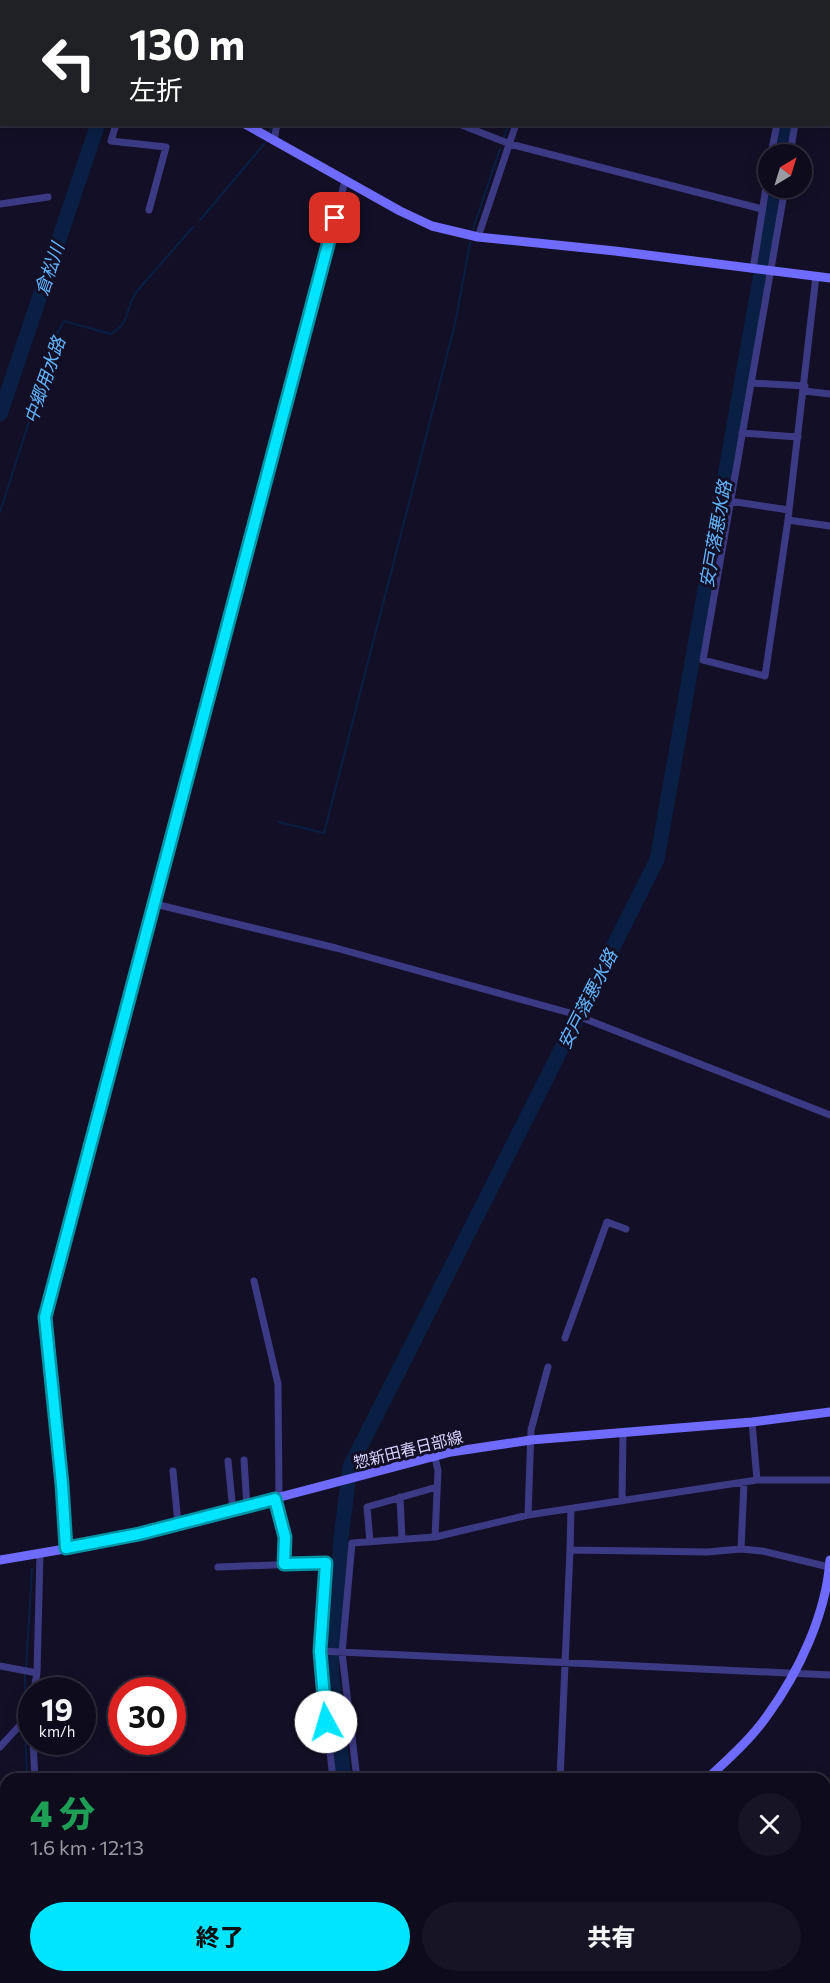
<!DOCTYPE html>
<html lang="ja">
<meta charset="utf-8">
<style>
body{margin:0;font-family:Commissioner,"Noto Sans JP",sans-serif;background:#171425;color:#f1f3f6;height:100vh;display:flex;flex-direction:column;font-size:22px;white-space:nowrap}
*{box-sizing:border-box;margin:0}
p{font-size:20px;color:#9b9ba3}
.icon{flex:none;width:33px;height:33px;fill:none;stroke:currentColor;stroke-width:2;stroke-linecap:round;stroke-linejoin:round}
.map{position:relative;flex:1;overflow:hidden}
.sheet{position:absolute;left:0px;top:1773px;width:831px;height:210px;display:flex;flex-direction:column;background:#0e0b1c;border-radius:18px 18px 0 0;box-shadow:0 3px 15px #0003,0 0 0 2px #2e2b3b}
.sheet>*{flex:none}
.top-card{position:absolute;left:0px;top:0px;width:831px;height:126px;box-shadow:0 3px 15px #0003,0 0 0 2px #2e2b3b;background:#202124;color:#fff;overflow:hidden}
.needle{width:39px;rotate:38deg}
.tools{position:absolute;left:758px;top:144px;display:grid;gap:12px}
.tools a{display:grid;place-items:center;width:54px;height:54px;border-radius:50%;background:#0e0b1c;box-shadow:0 3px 15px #0003,0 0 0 2px #2e2b3b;font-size:30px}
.speed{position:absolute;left:18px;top:1677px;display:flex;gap:12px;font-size:30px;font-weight:700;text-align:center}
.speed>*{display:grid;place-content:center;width:78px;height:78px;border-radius:50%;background:#0e0b1c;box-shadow:0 3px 15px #0003,0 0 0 2px #2e2b3b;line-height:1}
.speed small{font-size:15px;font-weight:400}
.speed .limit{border:9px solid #d22;background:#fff;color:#111}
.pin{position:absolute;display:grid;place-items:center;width:51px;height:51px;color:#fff;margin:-26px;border-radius:12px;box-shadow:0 3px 9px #0006}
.me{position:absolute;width:66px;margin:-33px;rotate:354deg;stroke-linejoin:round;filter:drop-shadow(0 0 4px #0008)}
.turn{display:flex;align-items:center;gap:21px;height:126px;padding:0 30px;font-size:27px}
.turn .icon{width:78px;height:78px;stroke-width:2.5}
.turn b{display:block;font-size:42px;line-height:51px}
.round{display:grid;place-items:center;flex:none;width:63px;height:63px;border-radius:32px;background:#171425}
.headline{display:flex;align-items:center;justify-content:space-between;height:102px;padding:0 30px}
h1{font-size:36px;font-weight:800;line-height:45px;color:#1e9e55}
.cta{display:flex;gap:12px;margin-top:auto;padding:12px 30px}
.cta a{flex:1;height:69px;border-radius:36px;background:#00e5ff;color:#111;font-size:24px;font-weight:800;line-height:69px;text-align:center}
.cta a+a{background:#171425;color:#f1f3f6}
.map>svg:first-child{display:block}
</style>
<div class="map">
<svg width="830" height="1983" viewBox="0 0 830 1983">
<rect width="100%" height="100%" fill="#130f26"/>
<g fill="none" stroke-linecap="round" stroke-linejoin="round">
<!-- stream -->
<path stroke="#0a1f44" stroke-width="2" d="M299,2V0
M270,132L272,124
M503,139L509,124
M200,220L265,143
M473,229L500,149
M0,512L58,332L64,321L111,334C132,322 124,309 137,291L193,227
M279,822L324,833L455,324L470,243
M26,1668L32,1569
M25,1713V1674
M25,1722L27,1779
M23,1983L27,1977"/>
<!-- river -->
<path stroke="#0a1f44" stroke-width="15" d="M139,2L140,0
M807,2V0
M782,154L787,124
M0,414L98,124
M344,1779L331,1667L341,1538L350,1467L657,860L776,188
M365,1977L366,1983"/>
<!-- street -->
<path stroke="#3d3a85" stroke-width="7" d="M221,0L228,2
M739,0L743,2
M112,2L113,0
M160,2V0
M286,2V0
M304,2L305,0
M557,2V0
M798,2V0
M816,2L817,0
M116,124L111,141L166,147L149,210
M459,124L510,144L762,209
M274,141L277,124
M771,154L777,124
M790,154L795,124
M785,188L703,660L765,676L788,520
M0,204L48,197
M478,237L516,124
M753,269L768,175
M751,383L805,386
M804,391L830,394
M742,433L798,437
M716,499L789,510L788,520L830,526
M789,510L816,276
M155,904L336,948L570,1013L830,1115
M254,1281L278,1384L279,1498
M565,1338L607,1222L626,1229
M752,1422L757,1480
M244,1460L247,1507
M228,1461L233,1511
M173,1471L178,1524
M400,1497L402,1539
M275,1499L285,1537L284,1564
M622,1501L623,1432
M528,1515L531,1430L548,1367
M435,1537L438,1471L435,1457
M370,1542L367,1507L437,1487
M66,1548L62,1484L45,1317L345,181
M741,1549L744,1483
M570,1550L571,1509
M218,1567L326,1563L319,1651L333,1779
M319,1651L830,1675
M0,1666L37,1673
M34,1690L37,1673L40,1553
M33,1742L35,1779
M0,1747L22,1723L32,1708
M357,1779L342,1653L352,1543L435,1537L528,1515L757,1480H830
M560,1779L570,1550L707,1552L741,1549L762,1551L829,1567
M354,1977L355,1983
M379,1977L380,1983
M31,1983L36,1977
M638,1983V1977"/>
<!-- secondary -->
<path stroke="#6f6bff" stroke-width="9" d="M29,0L31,2
M245,124L400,211L432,226L478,237L615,251L830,278
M0,1560L94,1544L178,1524L451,1452L531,1440L752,1422L830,1412
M707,1779C728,1759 750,1740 767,1716C799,1672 826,1614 830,1560
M422,1983L430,1977"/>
</g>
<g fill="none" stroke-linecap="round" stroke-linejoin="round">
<defs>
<path id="route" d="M326,1722L320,1651L326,1563L284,1564L285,1537L275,1499L139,1534L66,1548L62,1484L45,1317L335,218"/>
</defs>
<!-- route casing -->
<use href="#route" stroke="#0095a6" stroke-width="15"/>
<!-- route -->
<use href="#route" stroke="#00e5ff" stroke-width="10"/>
</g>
<g text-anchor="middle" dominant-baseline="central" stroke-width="6" stroke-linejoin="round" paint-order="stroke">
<!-- street labels -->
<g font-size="16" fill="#d9d4ff" stroke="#130f26">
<text transform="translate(408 1449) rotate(-14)">惣新田春日部線</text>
</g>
<!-- water labels -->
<g font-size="18" font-style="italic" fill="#62b6ff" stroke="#130f26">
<text transform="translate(49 269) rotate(-71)">倉松川</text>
<text transform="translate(44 380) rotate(-71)">中郷用水路</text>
<text transform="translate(715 534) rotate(-80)">安戸落悪水路</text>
<text transform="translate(587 999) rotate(-63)">安戸落悪水路</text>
</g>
</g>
</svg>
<div class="tools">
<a><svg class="needle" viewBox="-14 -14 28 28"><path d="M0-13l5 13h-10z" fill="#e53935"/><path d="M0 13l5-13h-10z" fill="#9b9ba3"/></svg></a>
</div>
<div class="speed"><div>19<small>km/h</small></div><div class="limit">30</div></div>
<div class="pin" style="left:335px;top:218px;background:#d93025"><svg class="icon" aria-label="arrive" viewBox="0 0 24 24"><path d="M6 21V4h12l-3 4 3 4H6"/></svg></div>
<svg class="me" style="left:326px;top:1722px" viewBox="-20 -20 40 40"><circle r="19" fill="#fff"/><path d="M0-13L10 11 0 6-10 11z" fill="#00e5ff"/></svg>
<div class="top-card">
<div class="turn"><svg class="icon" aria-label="left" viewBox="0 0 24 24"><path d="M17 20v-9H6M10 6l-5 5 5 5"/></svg><div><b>130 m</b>左折</div></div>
</div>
<section class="sheet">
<div class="headline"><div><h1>4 分</h1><p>1.6 km · 12:13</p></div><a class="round"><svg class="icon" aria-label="close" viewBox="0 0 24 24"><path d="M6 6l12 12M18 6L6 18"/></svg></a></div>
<div class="cta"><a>終了</a><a>共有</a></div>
</section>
</div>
